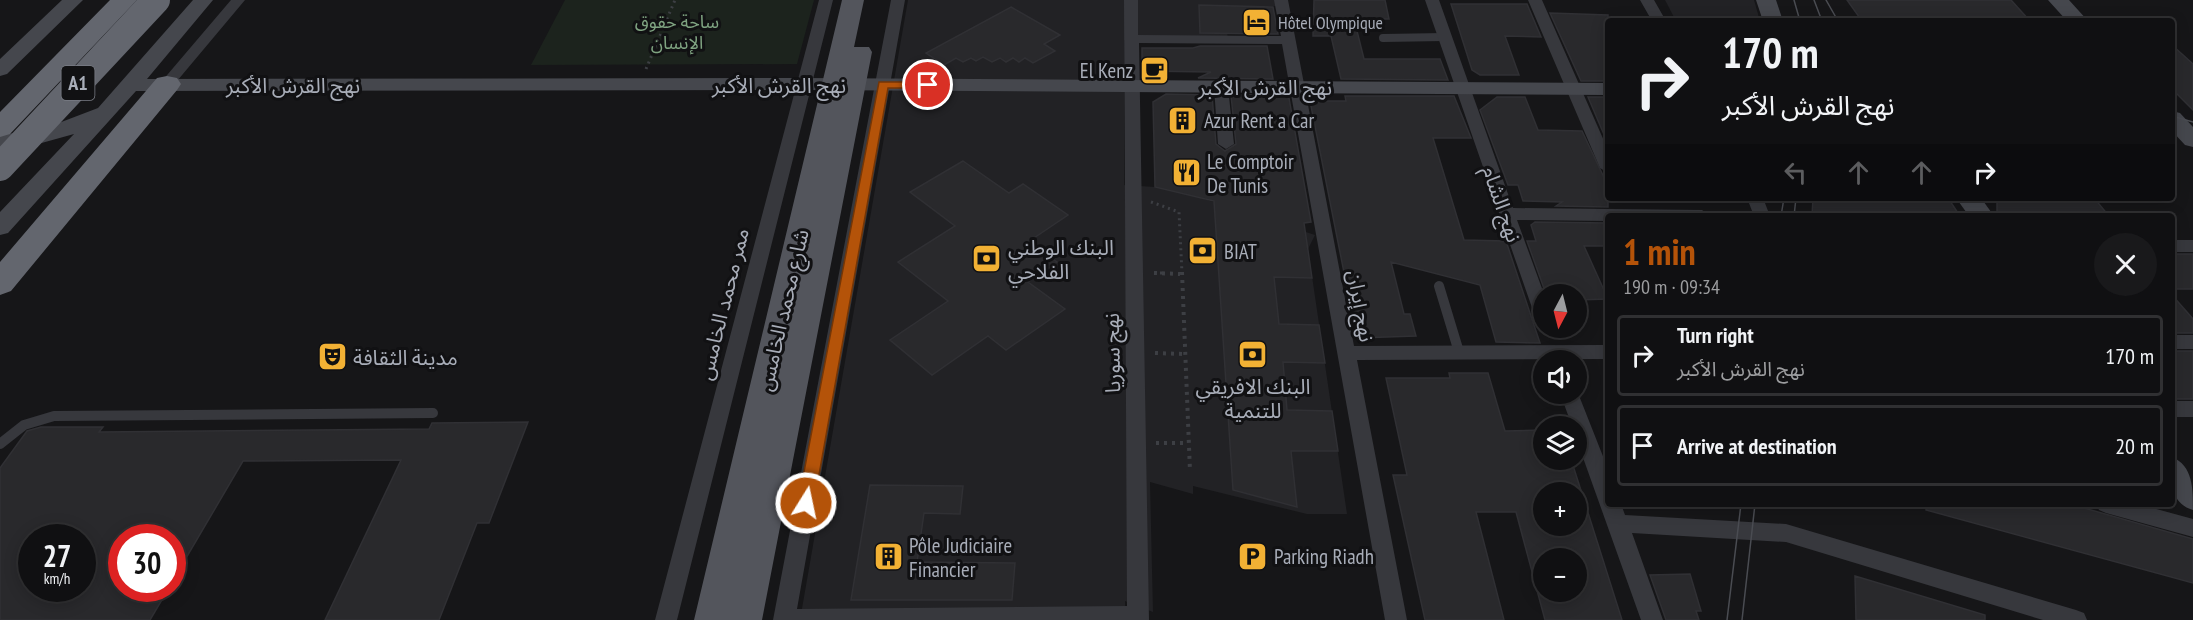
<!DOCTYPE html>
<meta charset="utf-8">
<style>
body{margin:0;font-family:"PT Sans Narrow","Noto Sans Arabic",sans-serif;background:#19191b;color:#f1f3f6;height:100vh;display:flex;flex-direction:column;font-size:22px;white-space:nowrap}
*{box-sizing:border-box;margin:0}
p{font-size:20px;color:#9c9d9f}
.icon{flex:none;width:33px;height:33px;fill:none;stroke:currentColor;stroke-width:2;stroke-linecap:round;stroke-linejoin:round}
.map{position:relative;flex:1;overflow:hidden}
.drawer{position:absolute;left:1605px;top:213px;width:570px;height:294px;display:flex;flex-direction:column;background:#101012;border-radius:6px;box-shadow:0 3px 15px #0003,0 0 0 2px #303032}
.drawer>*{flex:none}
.banner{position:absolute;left:1605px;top:18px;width:570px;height:183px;border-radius:6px;box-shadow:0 3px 15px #0003,0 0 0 2px #303032;background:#101012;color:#f1f3f6;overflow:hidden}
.needle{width:39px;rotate:187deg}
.fabs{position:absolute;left:1533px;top:284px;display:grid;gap:12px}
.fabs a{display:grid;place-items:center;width:54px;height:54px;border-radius:50%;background:#101012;box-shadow:0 3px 15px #0003,0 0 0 2px #303032;font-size:30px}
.speed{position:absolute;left:18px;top:524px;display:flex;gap:12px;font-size:30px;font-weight:700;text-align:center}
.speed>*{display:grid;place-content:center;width:78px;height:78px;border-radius:50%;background:#101012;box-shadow:0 3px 15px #0003,0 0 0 2px #303032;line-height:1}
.speed small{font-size:15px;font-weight:400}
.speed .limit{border:9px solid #d22;background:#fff;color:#111}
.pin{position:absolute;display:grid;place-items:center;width:51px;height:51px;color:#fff;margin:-26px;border:3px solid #fff;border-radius:50%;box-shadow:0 2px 6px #0007}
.me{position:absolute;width:66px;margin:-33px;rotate:10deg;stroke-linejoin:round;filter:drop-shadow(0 0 4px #0008)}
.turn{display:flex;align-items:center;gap:21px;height:126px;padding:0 18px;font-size:27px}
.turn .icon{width:78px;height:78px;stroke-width:2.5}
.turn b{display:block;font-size:42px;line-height:51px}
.lanes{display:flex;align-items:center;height:57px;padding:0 18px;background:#0003;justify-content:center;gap:30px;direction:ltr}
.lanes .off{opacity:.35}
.round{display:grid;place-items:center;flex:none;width:63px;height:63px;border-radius:32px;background:#19191b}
.summary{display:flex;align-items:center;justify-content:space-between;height:102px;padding:0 18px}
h1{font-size:36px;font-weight:700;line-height:45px;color:#b45309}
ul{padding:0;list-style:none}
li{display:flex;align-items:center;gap:18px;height:81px;margin:0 12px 9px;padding:0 6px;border:3px solid #303032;border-radius:6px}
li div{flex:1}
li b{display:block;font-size:22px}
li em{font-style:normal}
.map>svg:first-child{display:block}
</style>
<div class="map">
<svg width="2193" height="620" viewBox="0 0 2193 620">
<rect width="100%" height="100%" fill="#161618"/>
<!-- built -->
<path fill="#222225" d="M908,0H1276L1277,6H1224L1228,40H1124V185L1155,187L1189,194L1315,235L1308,249L1347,514H1307L1193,486V494L1150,482L1153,612L1125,601V620H800Z
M1665,0H1754L1760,21H1676Z"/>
<!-- green -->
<path fill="#1c231d" d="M565,0H814L797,64L531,65Z"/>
<!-- building -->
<path fill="#29292c" stroke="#303034" stroke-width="1.5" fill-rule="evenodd" d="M1314,0H1385L1389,19H1354L1364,59H1440L1448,80L1341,79L1331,36H1313Z
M1847,0H2011L2030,21H1862Z
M1451,4H1527L1541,37L1505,36L1519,75H1480L1472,70Z
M1199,5L1273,7L1278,34L1200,33Z
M1011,7L1060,35L1044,44L1055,51L1033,63L1025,58L1019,62L1013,58L1006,62L1000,58L992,62L983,57L976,61L971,58L963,62L956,58L944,65L926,53Z
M1550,13L1608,15V81H1581Z
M2172,45L2193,64V110L2172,89Z
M1200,46H1267L1273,79L1198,78L1211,72L1142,71V48H1193Z
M1166,94L1212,95L1216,144L1225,151L1236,144L1231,95H1280L1289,98L1311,222L1304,223L1312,278L1274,277L1279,324L1319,325L1325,363L1283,362L1287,410L1332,411L1338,451H1291L1297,507L1233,490L1214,201L1155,187L1153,102Z
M1345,96H1454L1471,138H1433L1464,240L1506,241L1540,343L1496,342L1480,285L1391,262L1404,314H1410L1416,336L1357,338L1310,101H1346Z
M1497,97H1525L1538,130L1582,131L1608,186V207L1556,206L1562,202L1523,201L1518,185H1508L1480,110Z
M1588,97H1608V144Z
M963,161L1009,193L1023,184L1068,215L1028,242L1057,262L1028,282L1065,309L1006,350L988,336L932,375L890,340L948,301L898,262L955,226L910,192Z
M1813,198H1948L1960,216H1812Z
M2094,198L2109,216H1997V199Z
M1535,222L1608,223V246H1584L1608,299L1576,300V294H1546L1527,241H1536L1531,225Z
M2172,254H2193V289H2172Z
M2172,295L2193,319V333H2172Z
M2172,351H2193V399H2172Z
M1449,373H1488L1505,431L1544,430V459H1571L1622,620H1545L1516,512H1476L1504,620H1425L1393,475H1407L1386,378H1450ZM1544,492H1576V525H1544ZM1544,558H1576V591H1544Z
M528,422L489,523H477L439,620H325L401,460L243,461L172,582V537H122V588H169L150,620H0V468L27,431L41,427H103L99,432L429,429L432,423ZM32,537H82V588H32Z
M870,485L963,486L960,514L924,513L917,562L1015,563L1012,600H851Z
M1927,504H2070L2193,539V583L1926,510Z
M1690,574L1701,611H1696L1699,620H1666L1650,575Z
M1855,576L1985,615V620H1856Z"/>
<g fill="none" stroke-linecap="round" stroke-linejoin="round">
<!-- path-far1 -->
<path stroke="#3d3f44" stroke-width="3" stroke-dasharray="2 4" stroke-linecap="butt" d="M646,69L675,0
M1151,202L1179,212L1182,273
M1154,273H1162"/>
<!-- path -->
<path stroke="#3d3f44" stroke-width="4" stroke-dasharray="3 5" stroke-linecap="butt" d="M1182,272L1190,471
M1154,273L1180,274
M1155,353L1184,354
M1156,443H1188"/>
<!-- lane-far1 -->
<path stroke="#37383d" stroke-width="8" d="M1383,38L1444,37"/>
<!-- lane -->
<path stroke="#37383d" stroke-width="10" d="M1439,286L1459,352
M0,444L24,425L54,416L433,413"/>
<!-- street -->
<path fill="#37383d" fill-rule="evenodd" d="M231,0H245L172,87H162L160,84L162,81Z
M819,0H833L677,620H655Z
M891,0H905L797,609L1127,606L1124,0H1138V35L1281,36L1274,0H1288L1354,346L1608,345V359L1357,360L1407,620H1385L1282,44L1139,43L1149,620H773Z
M1425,0H1439L1513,208L1702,210L1710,216H1608V221L1517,220L1544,294V327L1538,325Z
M1528,0H1542L1608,150V173L1600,168Z
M1640,0H1654L1666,21H1652Z
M1221,82L1228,87L1234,144L1226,149L1218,144L1214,87Z
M1747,198H1763L1770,216H1754Z
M2172,240H2193V252H2172Z
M2172,335H2193V349H2172Z
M1576,388L1608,469V504H1621L1625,515L1786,524L2076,610L2084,613L2087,620H2043L1786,542L1632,533L1663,620H1641L1576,438V426H1572L1560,393H1576Z
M2172,401H2193V417H2172Z
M2096,504H2138L2193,519V537L2106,513L2099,510Z"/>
<!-- secondary -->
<path fill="#45474d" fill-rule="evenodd" d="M62,0H83L7,74L0,76V59Z
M193,0H213L147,79L803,78L1608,83V95L803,90L136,91L8,233L0,235V212L74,134L38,144L0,149V135L43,129L98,108Z
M1756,0H1776L1783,21H1763Z
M2048,0H2069L2088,21H2067Z
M2172,111L2180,113L2193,127V147L2185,145L2172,131Z
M1956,198H1981L1994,216H1969Z
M2172,457C2193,466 2193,488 2193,510C2168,502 2172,479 2172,457Z"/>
<!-- primary -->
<path fill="#53555c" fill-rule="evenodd" d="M842,0H864L854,47H869L872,52L762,620H694Z"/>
<!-- highway -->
<path fill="#63666e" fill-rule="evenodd" d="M110,0H137L10,134L0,137V112Z
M167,76L177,78L181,84L177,90L11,291L0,295V262L157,78Z"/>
<!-- tram -->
<path stroke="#4a4c52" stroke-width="1.5" d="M1794,0L1800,21
M1814,0L1822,21
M1826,0L1838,21
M2172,116L2193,122
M1781,216L1784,198
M1794,216L1796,198
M1727,620L1741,504
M1742,620L1755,504"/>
<!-- highway-bridge -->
<path stroke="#63666e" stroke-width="28" d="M0,167L156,0"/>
</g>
<!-- route -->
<path fill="#b45309" stroke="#753606" stroke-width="1.5" d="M879,82H928L934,85L928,88H888L814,503L806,510L798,503Z"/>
<!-- icons -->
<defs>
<symbol id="hotel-square" viewBox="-11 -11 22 22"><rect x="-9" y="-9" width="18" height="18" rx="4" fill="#f2b134" stroke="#111113"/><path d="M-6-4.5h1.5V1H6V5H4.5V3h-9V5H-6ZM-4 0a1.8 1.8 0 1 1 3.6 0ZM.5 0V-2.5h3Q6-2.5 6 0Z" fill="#111"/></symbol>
<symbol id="cafe-square" viewBox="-11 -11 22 22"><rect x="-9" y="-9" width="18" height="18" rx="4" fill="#f2b134" stroke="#111113"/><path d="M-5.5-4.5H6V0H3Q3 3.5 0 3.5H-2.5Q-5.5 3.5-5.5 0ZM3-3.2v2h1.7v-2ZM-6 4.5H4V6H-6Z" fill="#111"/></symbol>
<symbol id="building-square" viewBox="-11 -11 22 22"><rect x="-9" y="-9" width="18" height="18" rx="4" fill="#f2b134" stroke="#111113"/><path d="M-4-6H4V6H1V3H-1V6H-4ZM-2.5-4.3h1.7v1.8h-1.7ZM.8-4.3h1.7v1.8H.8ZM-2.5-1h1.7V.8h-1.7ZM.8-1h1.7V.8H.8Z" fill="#111"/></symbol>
<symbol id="restaurant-square" viewBox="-11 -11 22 22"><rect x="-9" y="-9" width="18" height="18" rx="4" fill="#f2b134" stroke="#111113"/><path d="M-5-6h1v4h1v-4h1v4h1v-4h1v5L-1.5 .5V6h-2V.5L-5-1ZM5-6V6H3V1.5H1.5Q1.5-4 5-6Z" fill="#111"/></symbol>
<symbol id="bank-square" viewBox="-11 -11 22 22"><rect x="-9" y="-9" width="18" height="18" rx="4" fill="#f2b134" stroke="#111113"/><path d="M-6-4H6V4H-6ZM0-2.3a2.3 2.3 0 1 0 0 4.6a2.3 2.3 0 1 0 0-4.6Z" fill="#111"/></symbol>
<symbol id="theatre-square" viewBox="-11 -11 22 22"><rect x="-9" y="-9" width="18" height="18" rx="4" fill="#f2b134" stroke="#111113"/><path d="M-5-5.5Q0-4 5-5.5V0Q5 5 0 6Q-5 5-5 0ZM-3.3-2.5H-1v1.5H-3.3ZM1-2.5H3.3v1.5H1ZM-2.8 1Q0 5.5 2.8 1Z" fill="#111"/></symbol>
<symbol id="parking-square" viewBox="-11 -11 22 22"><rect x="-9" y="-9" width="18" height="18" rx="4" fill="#f2b134" stroke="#111113"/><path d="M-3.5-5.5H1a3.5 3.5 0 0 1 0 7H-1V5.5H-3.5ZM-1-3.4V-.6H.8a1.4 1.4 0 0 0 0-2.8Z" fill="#111"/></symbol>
</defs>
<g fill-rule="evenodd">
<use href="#hotel-square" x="1240" y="6" width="33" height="33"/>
<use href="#cafe-square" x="1138" y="54" width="33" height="33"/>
<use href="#building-square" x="1166" y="104" width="33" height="33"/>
<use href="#restaurant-square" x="1170" y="156" width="33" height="33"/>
<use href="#bank-square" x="1186" y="234" width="33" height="33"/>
<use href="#bank-square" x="970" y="242" width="33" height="33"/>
<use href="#bank-square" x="1236" y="338" width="33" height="33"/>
<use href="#theatre-square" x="316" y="340" width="33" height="33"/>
<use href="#parking-square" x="1236" y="540" width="33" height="33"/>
<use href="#building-square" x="872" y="540" width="33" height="33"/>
</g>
<g text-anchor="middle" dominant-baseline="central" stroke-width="6" stroke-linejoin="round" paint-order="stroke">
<!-- far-park labels -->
<g font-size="18" fill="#7fa381" stroke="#111113">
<text x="677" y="21">ساحة حقوق<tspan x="677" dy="21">الإنسان</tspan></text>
</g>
<!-- far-poi labels -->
<g font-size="18" fill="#a8adb8" stroke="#111113" text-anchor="start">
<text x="1278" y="22">Hôtel Olympique</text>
</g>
<!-- shield labels -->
<rect fill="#111113" stroke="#7b7e86" stroke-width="1.5" x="61.5" y="66" width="33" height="34" rx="4.5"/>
<g font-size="20" font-weight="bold" fill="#a8adb8">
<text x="78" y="83">A1</text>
</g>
<!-- poi labels -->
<g font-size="21" fill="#a8adb8" stroke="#111113" text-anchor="start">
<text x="1133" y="70" text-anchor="end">El Kenz</text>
<text x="1204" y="120">Azur Rent a Car</text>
<text x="1207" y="161">Le Comptoir<tspan x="1207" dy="24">De Tunis</tspan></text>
<text x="1008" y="247">البنك الوطني<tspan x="1008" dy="24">الفلاحي</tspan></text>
<text x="1224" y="251">BIAT</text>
<text x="353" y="357">مدينة الثقافة</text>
<text x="1253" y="386" text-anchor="middle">البنك الافريقي<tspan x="1253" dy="24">للتنمية</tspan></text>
<text x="909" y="545">Pôle Judiciaire<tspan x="909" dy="24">Financier</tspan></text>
<text x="1274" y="556">Parking Riadh</text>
</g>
<!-- street labels -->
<g font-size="21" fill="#a8adb8" stroke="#111113">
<text x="293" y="85">نهج القرش الأكبر</text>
<text x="779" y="85">نهج القرش الأكبر</text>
<text x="1265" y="87">نهج القرش الأكبر</text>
<text transform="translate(1502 204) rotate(71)">نهج الشام</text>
<text transform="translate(723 304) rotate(-76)">ممر محمد الخامس</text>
<text transform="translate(1361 306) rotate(80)">نهج إيران</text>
<text transform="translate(783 310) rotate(-77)">شارع محمد الخامس</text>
<text transform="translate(1112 353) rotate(-91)">نهج سوريا</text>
</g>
</g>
</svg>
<div class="fabs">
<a><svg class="needle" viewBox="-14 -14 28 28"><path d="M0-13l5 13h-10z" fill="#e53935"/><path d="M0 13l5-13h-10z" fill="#9c9d9f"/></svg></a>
<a><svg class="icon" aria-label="sound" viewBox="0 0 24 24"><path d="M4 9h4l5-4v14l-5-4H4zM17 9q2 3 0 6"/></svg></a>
<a><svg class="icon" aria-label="layers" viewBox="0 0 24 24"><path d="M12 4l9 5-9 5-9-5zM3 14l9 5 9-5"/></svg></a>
<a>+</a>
<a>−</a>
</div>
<div class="speed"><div>27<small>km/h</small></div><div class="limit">30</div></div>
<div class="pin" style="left:928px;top:85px;background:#d93025"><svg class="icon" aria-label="arrive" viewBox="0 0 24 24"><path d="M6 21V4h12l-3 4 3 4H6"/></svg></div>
<svg class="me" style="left:806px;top:503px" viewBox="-20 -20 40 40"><circle r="17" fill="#b45309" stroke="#fff" stroke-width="3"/><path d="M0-11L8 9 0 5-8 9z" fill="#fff"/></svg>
<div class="banner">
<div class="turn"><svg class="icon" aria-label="right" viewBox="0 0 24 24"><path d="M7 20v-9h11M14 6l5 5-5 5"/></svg><div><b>170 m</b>نهج القرش الأكبر</div></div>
<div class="lanes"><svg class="icon off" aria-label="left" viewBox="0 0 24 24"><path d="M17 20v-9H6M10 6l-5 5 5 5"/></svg><svg class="icon off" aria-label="ahead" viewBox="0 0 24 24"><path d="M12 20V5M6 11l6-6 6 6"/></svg><svg class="icon off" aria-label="ahead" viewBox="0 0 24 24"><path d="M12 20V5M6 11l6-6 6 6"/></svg><svg class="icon" aria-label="right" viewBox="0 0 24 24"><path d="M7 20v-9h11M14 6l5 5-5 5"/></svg></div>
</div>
<section class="drawer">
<div class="summary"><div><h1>1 min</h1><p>190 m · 09:34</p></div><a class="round"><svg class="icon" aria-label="close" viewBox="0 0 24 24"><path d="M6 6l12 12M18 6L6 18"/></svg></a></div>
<ul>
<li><svg class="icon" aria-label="right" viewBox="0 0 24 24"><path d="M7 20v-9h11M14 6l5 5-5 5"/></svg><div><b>Turn right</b><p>نهج القرش الأكبر</p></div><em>170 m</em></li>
<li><svg class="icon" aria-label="arrive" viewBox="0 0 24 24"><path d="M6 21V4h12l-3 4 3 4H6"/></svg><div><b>Arrive at destination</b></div><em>20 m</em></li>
</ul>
</section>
</div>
